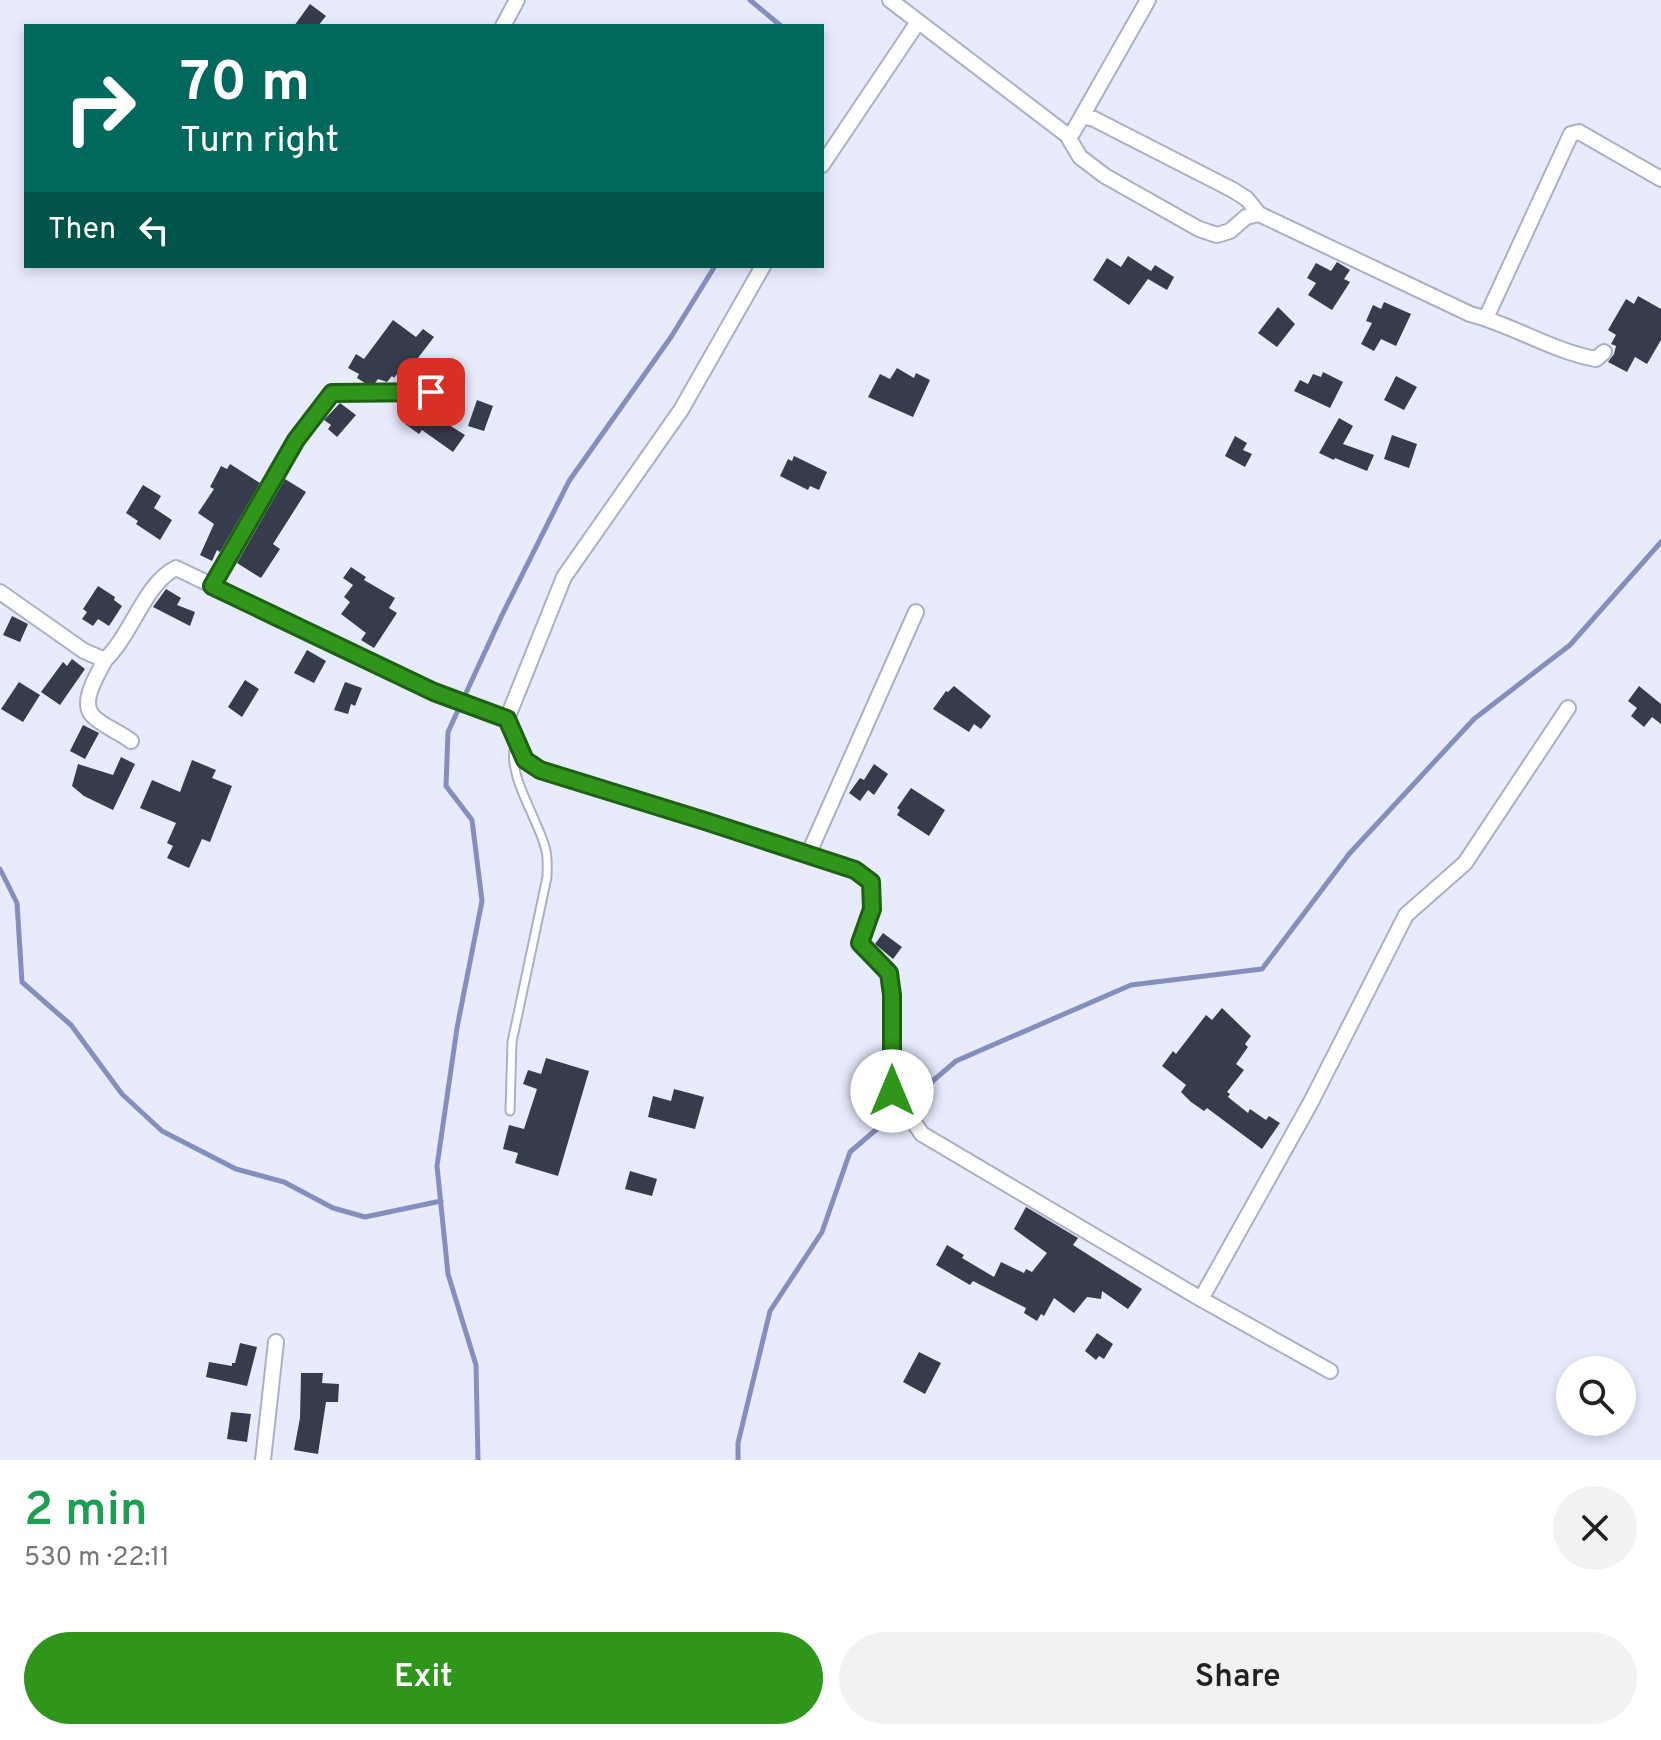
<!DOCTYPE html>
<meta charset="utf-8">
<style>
body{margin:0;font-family:Overpass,sans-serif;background:#f2f2f2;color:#222;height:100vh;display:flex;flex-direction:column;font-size:30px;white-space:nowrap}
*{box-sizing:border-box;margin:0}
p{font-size:26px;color:#767676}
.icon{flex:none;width:44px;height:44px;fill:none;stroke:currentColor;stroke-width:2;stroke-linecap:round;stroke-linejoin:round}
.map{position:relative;height:1460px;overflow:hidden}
.panel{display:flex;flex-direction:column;background:#fff;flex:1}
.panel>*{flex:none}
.top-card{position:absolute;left:24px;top:24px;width:800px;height:244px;border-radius:0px;box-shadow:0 4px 12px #0003;background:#00695c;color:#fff;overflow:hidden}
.controls{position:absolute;left:1556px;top:1356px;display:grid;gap:16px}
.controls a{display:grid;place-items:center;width:80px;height:80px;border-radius:50%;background:#fff;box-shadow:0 4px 12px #0003;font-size:40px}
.pin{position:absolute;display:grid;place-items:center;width:68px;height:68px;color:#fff;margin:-34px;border-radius:16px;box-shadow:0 4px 12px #0006}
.me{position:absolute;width:88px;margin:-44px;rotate:0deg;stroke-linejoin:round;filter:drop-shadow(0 0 6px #0008)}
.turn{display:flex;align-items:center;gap:28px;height:168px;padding:0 24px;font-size:36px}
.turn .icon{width:104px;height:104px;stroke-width:2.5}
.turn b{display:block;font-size:56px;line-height:68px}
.then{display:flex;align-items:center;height:76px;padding:0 24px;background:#0003;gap:16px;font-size:30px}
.round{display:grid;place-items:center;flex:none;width:84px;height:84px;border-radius:42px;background:#f2f2f2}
.head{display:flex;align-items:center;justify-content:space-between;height:136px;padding:0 24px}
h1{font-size:48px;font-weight:600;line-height:60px;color:#1e9e55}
.cta{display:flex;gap:16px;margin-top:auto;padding:16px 24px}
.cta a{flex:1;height:92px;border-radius:48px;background:#2f951b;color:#fff;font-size:32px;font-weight:600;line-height:92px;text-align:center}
.cta a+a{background:#f2f2f2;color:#222}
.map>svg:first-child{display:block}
</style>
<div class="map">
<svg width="1661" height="1460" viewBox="0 0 1661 1460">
<rect width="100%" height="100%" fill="#e7ebfc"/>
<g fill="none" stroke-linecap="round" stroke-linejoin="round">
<!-- stream -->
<path stroke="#858fbd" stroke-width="5" d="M750,0L781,26
M0,869L17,903L22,982L71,1025L122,1094L162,1131L236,1169L284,1182L333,1208L365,1217L441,1201
M478,1460L476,1365L448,1274L437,1166L457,1028L482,901L472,820L446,786L448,732L502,615L569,481L671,337L715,266
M738,1460V1443L770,1311L822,1232L850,1152L956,1061L1131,985L1262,969L1349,854L1474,719L1570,645L1661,542"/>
</g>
<!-- building -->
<path fill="#373c4c" d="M310,4L326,16L318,26H294Z
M1128,256L1151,271L1155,265L1174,277L1167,290L1148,279L1129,305L1093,280L1107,258L1121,267Z
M1337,262L1350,270L1344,279L1350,282L1332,310L1308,295L1316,283L1307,278L1316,263L1331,271Z
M1638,296L1661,309V340L1647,364L1635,357L1627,372L1608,362L1614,354L1616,346L1611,344L1616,335L1608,330L1626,299L1634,304Z
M1384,302L1411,314L1396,346L1381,339L1374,351L1361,344L1372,323L1366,321L1373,305L1381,309Z
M1278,307L1295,324L1277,347L1258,333Z
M393,320L416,337L423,329L434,337L418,358L428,365L418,381L401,369L394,378L392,376L387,382L378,379L375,383H365L357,378L359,374L348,368L356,354L364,359Z
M897,368L914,378L916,373L930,380L913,417L868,397L880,374L890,379Z
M1323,372L1343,382L1330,408L1294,391L1300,380L1308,384L1313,374L1321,377Z
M1396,376L1417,387L1404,410L1384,400Z
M477,400L493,406L484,431L468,426Z
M340,403L356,415L337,437L328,429L331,425L324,420Z
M417,405L465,435L453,452L422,430L419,434L405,424Z
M1339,418L1353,426L1343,444L1374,455L1367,471L1335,458L1334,460L1319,453Z
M1392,435L1417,444L1409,468L1384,459Z
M1235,436L1247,443L1243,450L1252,454L1245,467L1225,456Z
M794,456L827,472L819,490L810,486L808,490L780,476L788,459L792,461Z
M230,464L260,483L220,552L217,550L212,561L200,555L214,524L198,513L214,489L210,487L221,466L227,469Z
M285,479L306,492L273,544L280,549L261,578L237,563Z
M143,485L161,496L154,508L172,520L160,540L136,524L138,521L126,513Z
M351,567L366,577L364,580L395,598L389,608L397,613L374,648L361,640L366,633L341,614L350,602L344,597L353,585L343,578Z
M98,586L115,597L114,600L122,606L109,626L98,619L93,626L82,619L87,612L83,609Z
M166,589L181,598L177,605L195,612L190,626L153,607Z
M12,616L28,624L20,642L3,635Z
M307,650L326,661L314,683L294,673Z
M72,659L85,669L60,705L41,692L63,662L67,666Z
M245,680L259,689L242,717L228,707Z
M19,682L40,695L23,722L1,709Z
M345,682L362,688L355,706L351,704L348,714L334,710Z
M954,686L991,716L981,729L974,724L969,732L933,709L946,691L948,692Z
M1639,686L1661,704V724L1652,717L1644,727L1631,716L1637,708L1628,701Z
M83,725L99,733L85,759L70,751Z
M121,757L135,764L113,810L84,796L72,786L78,764L113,775Z
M192,760L216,770L212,778L232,786L210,842L202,839L189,868L167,858L173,846L167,843L176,823L140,808L152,780L180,792Z
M874,764L888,774L874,795L868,790L860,801L849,793L860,778L864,780Z
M911,788L945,810L929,836L897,815L900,810L897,808Z
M883,933L902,947L893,959L875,944Z
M1222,1008L1251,1036L1245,1044L1248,1047L1236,1064L1244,1070L1227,1092L1230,1094L1228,1097L1248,1113L1250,1109L1266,1120L1269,1116L1280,1123L1262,1149L1207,1108L1204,1111L1191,1102L1181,1092L1186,1085L1162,1066L1173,1051L1176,1054L1206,1015L1212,1020Z
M546,1058L589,1071L558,1176L515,1163L518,1153L503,1149L509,1125L524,1129L537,1089L523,1084L528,1070L541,1074Z
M674,1089L704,1097L695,1129L648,1117L653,1096L671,1101Z
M630,1171L657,1179L652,1196L625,1189Z
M1026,1207L1078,1238L1073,1245L1142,1289L1128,1309L1102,1291L1101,1299L1087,1297L1074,1313L1054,1298L1044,1316L1041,1314L1037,1321L1024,1313L1026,1308L973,1281L970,1285L936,1265L947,1245L964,1255L962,1258L994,1277L1001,1262L1024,1273L1026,1269L1032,1272L1047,1253L1014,1229Z
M1097,1333L1113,1344L1104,1359L1099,1356L1096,1360L1085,1351Z
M240,1343L257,1347L247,1386L206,1377L209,1362L232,1366V1363H235Z
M919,1352L941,1363L925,1394L903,1382Z
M301,1373H323L322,1383L339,1384L338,1402H326L318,1454L294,1450L300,1418Z
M231,1412L251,1414L247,1442L227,1439Z"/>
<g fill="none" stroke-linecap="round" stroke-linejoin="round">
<defs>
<path id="service" d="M510,1111L512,1042L547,877C547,869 548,859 546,851C540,822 506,774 515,746"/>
<path id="minor" d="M890,0L1067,135L1073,132L1148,0
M503,26L517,0
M1082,116L1094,119L1233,190L1247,199L1259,214
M1067,135L1080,157L1105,176L1199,229L1217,235L1230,231L1246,217L1259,214L1470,314C1513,325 1552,351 1596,359L1604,352
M822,165L918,22
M1486,318L1571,134L1579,132L1661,179
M212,586L296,440L332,393L431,392
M0,592L84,651L105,660C132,634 145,583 176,568L434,692L507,719L525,760L540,770L705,821L855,870L871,882L872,909L860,943L889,973L892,995V1091L922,1134L1201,1299L1311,1102L1406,915L1465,863L1568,708
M105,660C98,674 80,701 92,715C100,725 120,732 131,741
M507,719L564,577L681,410L763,266
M808,855L916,612
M1201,1299L1330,1371
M263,1460L276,1342"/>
</defs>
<!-- service casing -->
<use href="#service" stroke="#abb0c3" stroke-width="11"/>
<!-- minor casing -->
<use href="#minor" stroke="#abb0c3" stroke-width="18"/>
<!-- service -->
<use href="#service" stroke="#fff" stroke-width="7"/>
<!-- minor -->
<use href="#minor" stroke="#fff" stroke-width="14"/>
</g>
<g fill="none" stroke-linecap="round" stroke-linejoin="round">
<defs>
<path id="route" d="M431,392L332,393L296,440L212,586L434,692L507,719L525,760L540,770L705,821L855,870L871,882L872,909L860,943L889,973L892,995V1091"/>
</defs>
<!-- route casing -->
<use href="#route" stroke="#1f6112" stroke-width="20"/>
<!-- route -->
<use href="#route" stroke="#2f951b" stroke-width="14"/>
</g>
</svg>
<div class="controls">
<a><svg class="icon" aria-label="search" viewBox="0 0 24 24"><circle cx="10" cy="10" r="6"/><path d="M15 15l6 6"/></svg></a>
</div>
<div class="pin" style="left:431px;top:392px;background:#d93025"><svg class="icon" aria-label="arrive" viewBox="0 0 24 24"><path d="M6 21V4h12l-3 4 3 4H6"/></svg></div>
<svg class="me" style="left:892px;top:1091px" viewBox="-20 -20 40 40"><circle r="19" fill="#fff"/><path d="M0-13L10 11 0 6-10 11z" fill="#2f951b"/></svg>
<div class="top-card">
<div class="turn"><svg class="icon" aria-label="right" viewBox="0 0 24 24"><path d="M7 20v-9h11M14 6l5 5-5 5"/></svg><div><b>70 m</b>Turn right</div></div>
<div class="then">Then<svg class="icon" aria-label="left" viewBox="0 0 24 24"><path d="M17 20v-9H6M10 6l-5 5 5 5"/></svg></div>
</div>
</div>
<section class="panel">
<div class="head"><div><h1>2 min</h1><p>530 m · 22:11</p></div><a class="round"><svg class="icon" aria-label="close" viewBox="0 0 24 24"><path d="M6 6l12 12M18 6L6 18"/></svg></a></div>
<div class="cta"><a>Exit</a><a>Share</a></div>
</section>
